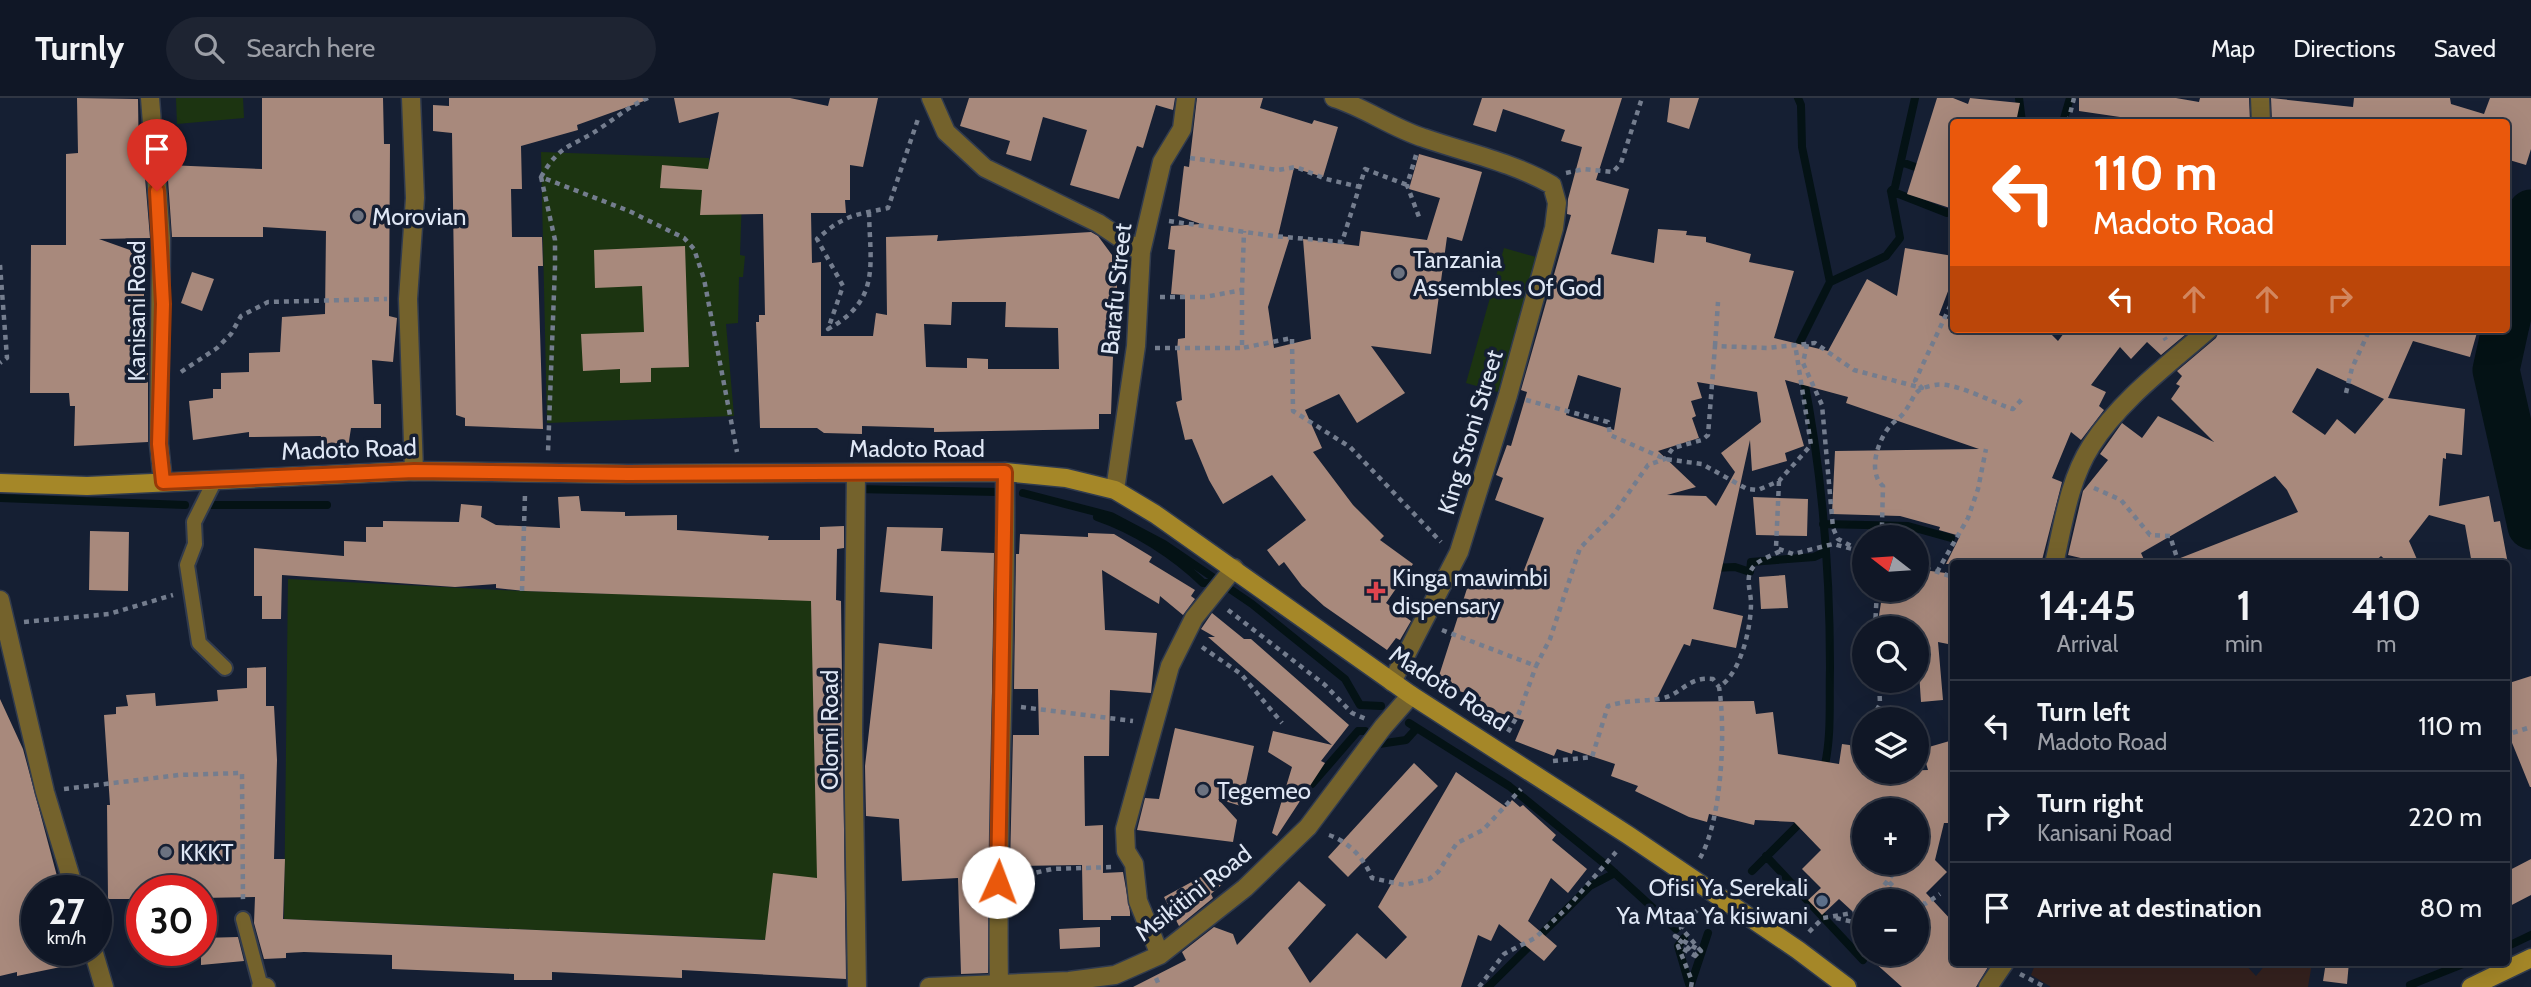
<!DOCTYPE html>
<meta charset="utf-8">
<style>
body{margin:0;font-family:Cabin,sans-serif;background:#1e2432;color:#f1f3f6;height:100vh;display:flex;flex-direction:column;font-size:26px;white-space:nowrap}
*{box-sizing:border-box;margin:0}
p{font-size:23px;color:#9c9fa7}
.icon{flex:none;width:38px;height:38px;fill:none;stroke:currentColor;stroke-width:2;stroke-linecap:round;stroke-linejoin:round}
.map{position:relative;flex:1;overflow:hidden}
.panel{position:absolute;left:1950px;top:462px;width:560px;height:406px;display:flex;flex-direction:column;background:#101726;border-radius:7px;box-shadow:0 7px 28px #0002,0 0 0 2px #303643}
.panel>*{flex:none}
.guide{position:absolute;left:1950px;top:21px;width:560px;height:214px;border-radius:7px;box-shadow:0 7px 28px #0002,0 0 0 2px #303643;background:#ea580c;color:#fff;overflow:hidden}
.needle{width:46px;rotate:287deg}
.fabs{position:absolute;left:1852px;top:427px;display:grid;gap:14px}
.fabs a{display:grid;place-items:center;width:77px;height:77px;border-radius:50%;background:#101726;box-shadow:0 7px 28px #0002,0 0 0 2px #303643;font-size:35px}
.speed{position:absolute;left:21px;top:777px;display:flex;gap:14px;font-size:35px;font-weight:700;text-align:center}
.speed>*{display:grid;place-content:center;width:91px;height:91px;border-radius:50%;background:#101726;box-shadow:0 7px 28px #0002,0 0 0 2px #303643;line-height:1}
.speed small{font-size:18px;font-weight:400}
.speed .limit{border:10px solid #d22;background:#fff;color:#111}
.pin{position:absolute;display:grid;place-items:center;width:60px;height:60px;color:#fff;margin:-72px -30px;border-radius:50% 50% 50% 0;rotate:-45deg;box-shadow:0 0 7px #0007}
.pin .icon{rotate:45deg}
.me{position:absolute;width:77px;margin:-38px;rotate:2deg;stroke-linejoin:round;filter:drop-shadow(0 0 5px #0008)}
.turn{display:flex;align-items:center;gap:24px;height:147px;padding:0 28px;font-size:32px}
.turn .icon{width:91px;height:91px;stroke-width:2.5}
.turn b{display:block;font-size:49px;line-height:60px}
.lanes{display:flex;align-items:center;height:66px;padding:0 28px;background:#0003;justify-content:center;gap:35px;direction:ltr}
.lanes .off{opacity:.35}
.eta{display:flex;justify-content:space-evenly;align-items:center;height:119px;text-align:center}
.eta b{font-size:42px;font-weight:600;line-height:49px}
ul{padding:0;list-style:none}
li{display:flex;align-items:center;gap:21px;height:91px;padding:0 28px;border-top:2px solid #303643}
li div{flex:1}
li b{display:block;font-size:26px}
li em{font-style:normal}
header{display:flex;align-items:center;gap:42px;box-sizing:border-box;height:98px;padding:0 35px;background:#101726;border-bottom:2px solid #303643}
header strong{font-size:33px}
nav{display:flex;gap:38px;margin-inline-start:auto;font-size:24px}
.search{width:490px;height:63px;background:#1e2432;display:flex;align-items:center;gap:18px;box-sizing:border-box;padding:0 24px;border-radius:38px;color:#9c9fa7;font-size:26px}
.map>svg:first-child{display:block}
</style>
<header>
<strong>Turnly</strong>
<div class="search"><svg class="icon" aria-label="search" viewBox="0 0 24 24"><circle cx="10" cy="10" r="6"/><path d="M15 15l6 6"/></svg>Search here</div>
<nav><a>Map</a><a>Directions</a><a>Saved</a></nav>
</header>
<div class="map">
<svg width="2531" height="889" viewBox="0 0 2531 889">
<rect width="100%" height="100%" fill="#151f33"/>
<!-- commercial -->
<path fill="#34211e" d="M2036,864L2244,865L2256,878L2267,865H2312L2308,889H2051L2031,877Z"/>
<!-- green -->
<path fill="#1c3411" d="M176,0H243L244,20L177,26Z
M541,54L709,60V67L743,71L740,157L745,158L743,179H739L738,225L726,226L734,318L547,325Z
M1504,150L1536,159L1498,294L1466,285Z
M288,481L522,493L814,502L819,844L284,821Z"/>
<g fill="none" stroke-linecap="round" stroke-linejoin="round">
<!-- stream -->
<path stroke="#041215" stroke-width="8" d="M1798,0L1801,7L1802,49L1830,184
M2019,0L2022,24
M2063,24L2070,0
M1901,64L1924,72
M1891,93L1947,115L1953,112
M2506,187L2515,186
M1799,254L1798,248L1830,184L1886,158L1900,140L1891,93L1895,89L1915,0
M1803,277C1822,373 1830,472 1830,570C1829,604 1832,638 1824,671
M856,391L998,394
M1023,395L1111,418L1164,446L1252,506L1345,581L1360,607L1381,608
M0,400L185,407
M203,407H327
M1097,419C1135,432 1174,457 1203,485H1219
M1823,426L1908,428L1951,440
M1713,470L1735,469L1750,474L1751,464L1814,459L1825,454
M1409,625L1509,688L1606,767L1676,831
M1379,646L1406,642L1417,630
M1307,683L1312,686L1358,633H1365
M1766,758L1863,862
M1752,773L1804,721
M1684,840L1678,848L1689,886
M2506,849L2531,837
M2410,887L2468,864
M1488,889L1590,788L1615,775
M1690,889L1708,835"/>
<!-- river -->
<path stroke="#041215" stroke-width="47" d="M2506,227L2531,115
M2505,231L2496,272L2531,428"/>
</g>
<!-- building -->
<path fill="#a8897c" fill-rule="evenodd" d="M77,0L138,1L139,67H144L150,140L99,141L144,157V272H148V344L74,348L75,308H70L69,295H30L31,147H66V56L78,55Z
M262,0H383L384,46H390L389,218L397,220L393,264L372,262L374,306H381V330H351L347,356L319,352L321,338L249,339V334L193,342L189,303L213,300V291H221V275L249,274V255L280,254L282,219L325,216L326,133L263,129V139H172L167,67L262,71Z
M449,0H644V3L577,27L578,32L521,48L522,91H511L512,139H542L543,168H538L543,331L465,328V320L456,317L452,35L433,33V7L449,8Z
M674,0H790L828,8L830,0H878L863,69L850,67V102H845L846,115H811L812,165L821,164V238H873L876,215L887,217L886,139L938,137L937,143L1091,134L1098,138L1112,157V171H1117V230H1114L1111,316H1099V331L934,334V330L862,328V336L824,335L817,330H760L756,224H759V217H765L763,116L700,117L702,92L660,90L662,67L708,71L719,14L679,25ZM952,204H1006L1005,229L1058,230L1059,271H988V261L967,260V270L926,269L924,226L951,227Z
M969,0H1175L1173,12L1156,7L1143,50L1137,48L1119,101L1070,87L1087,32L1043,19L1031,63L1006,56L1010,43L960,28Z
M1197,0H1263L1260,10L1312,26L1314,22L1338,29L1323,79L1294,70L1278,138L1290,139L1268,209L1274,250L1311,241L1303,141L1359,148L1361,133L1427,142L1440,100L1409,91L1419,56L1482,74L1462,143L1447,139L1431,256L1371,248L1405,295L1357,325L1339,296L1305,312L1322,350L1313,354L1353,407L1384,438L1380,442L1413,466L1386,505L1411,523L1400,542L1396,540L1387,552L1324,508L1302,488L1284,464L1279,468L1267,452L1306,422L1272,377L1223,406L1209,382L1192,341L1185,342L1176,304L1182,302L1177,253L1178,241L1185,240V197L1171,196L1175,152L1168,151L1171,128L1201,126L1178,118L1184,68L1189,69Z
M1482,0H1622L1596,82L1629,91L1611,156L1654,165L1658,131L1687,133L1686,137L1706,139V144L1751,156L1749,164L1794,173L1774,240L1828,253L1867,181L1897,198L1905,150L1953,158V180L1939,217L1953,223V231H2046L2058,243L2067,231H2192L2161,257L2147,244L2131,261L2120,249L2091,287L2106,294L2099,308L2104,312L2081,342L2071,334L2052,380L2062,384L2041,466H1946L1960,438L1939,432L1940,429L1900,418L1832,416L1835,353L1979,351L1846,305L1848,299L1785,282L1804,348L1785,355L1787,363L1752,373L1750,342L1713,511L1743,518L1736,550L1692,541L1690,548L1684,546L1655,604L1754,603L1756,616L1773,614L1778,656L1839,666L1842,646L1864,649V674L1928,672L1922,651L1953,642V725H1944L1935,762L1947,774L1926,795L1953,824V864H1991L1976,889H1902L1865,856H1916V803H1864V824L1839,801L1822,817L1808,802L1821,790L1802,771L1821,752L1794,724L1755,722L1754,727L1709,716L1707,724L1689,719L1635,693L1638,688L1611,678L1615,666L1573,652L1572,656L1557,651L1554,658L1515,643L1524,622L1479,609L1481,599L1436,587L1472,475L1518,488L1544,420L1495,402L1503,380L1496,377L1507,347L1511,348L1527,294L1521,292L1571,117L1567,116L1568,101L1582,49L1561,43L1565,32L1503,11L1496,34L1473,27ZM1578,277L1621,290L1614,332L1566,317ZM1697,284L1757,294L1761,324L1721,355L1735,374L1716,408L1706,398L1667,397L1696,389L1658,353L1699,340L1692,320L1696,318L1691,303L1702,300ZM1864,712H1916V765H1864V754L1854,745L1864,735Z
M1670,0H1699L1689,31L1667,24Z
M1937,0H1953L1968,6L1970,0L2020,5L2016,24H1953V111L1907,96Z
M2079,0H2176L2199,4L2200,0H2249L2250,24H2119L2120,19L2079,13Z
M2271,0L2353,9L2354,0H2450L2451,6L2484,16L2490,0H2531V51L2526,67L2506,61V24H2272Z
M685,148L689,269L651,270V284L620,285V271L583,273L581,236L644,234L642,188L595,190L594,152Z
M192,174L214,181L202,213L181,205Z
M2220,231H2478L2470,259L2413,243L2388,300L2465,311L2462,357L2446,355V361L2443,360L2439,408L2489,398L2494,424L2500,423L2508,466H2472L2465,427L2429,417L2409,443L2419,466H2390L2381,458L2372,466H2165L2298,414L2287,392L2275,378L2141,455L2146,466H2106L2068,457L2083,393L2108,362L2100,356L2122,325L2142,340L2158,318L2214,344L2171,301L2180,288L2176,286L2182,278L2177,273L2216,240ZM2317,270L2384,301L2355,336L2337,321L2325,337L2292,314Z
M579,398L581,413L625,414V418L677,417V432L769,438L768,442H820V429L844,428V450L837,451L836,502L841,503L846,881L682,872V880L552,874V882H514V876L392,871V857L304,854L286,855V860L264,861L254,825L255,799L201,800V793H142V801H108L107,707H110L104,617L116,616V609L128,608L126,597L155,595L156,608L218,603L217,592L247,590V570L266,569V608H274L277,662L274,761H285L283,821L765,842L773,775L817,780L811,503L525,493L496,490V486L455,489L282,477L281,521H262V498H254V450L344,458V443L366,444V429H383V423L459,424L461,406L482,408L481,419L496,427L560,430L558,399Z
M1753,399L1808,401L1807,438L1756,437Z
M887,429L943,430L941,453L994,455L988,875L961,876L958,780L902,783L899,721L866,718L865,668L879,545L932,551L933,498L880,494Z
M90,433L129,434L128,493L89,492Z
M1088,435L1114,436L1152,459L1149,464L1195,492L1191,498L1195,501L1183,517L1160,498L1159,506L1102,472L1105,532L1157,535L1151,595L1110,592L1109,658H1084L1085,728L1103,727V775L1123,774L1130,814V818H1111V822H1083L1082,767L1010,768L1013,637H1039L1038,591H1014L1016,456H1019L1020,436L1088,439Z
M1916,471L1953,476V547L1938,544L1943,602L1921,604L1916,530H1877L1883,492H1916Z
M1785,477L1788,510L1761,511L1759,479Z
M1212,515L1244,541H1251L1349,627L1321,663L1325,665L1277,738L1272,735L1292,669L1268,654L1273,633L1332,647L1208,539H1215L1201,531Z
M2531,578V689H2530L2506,630V586Z
M0,601L23,651L61,793H37V852H82L85,864L17,878V874L0,878Z
M1175,630L1254,648L1241,708L1218,701L1237,722L1233,744L1137,732L1145,700L1159,701Z
M1414,665L1438,688L1348,779L1328,759Z
M1456,674L1506,709L1512,702L1520,709L1523,707L1556,737L1552,742L1587,771L1568,795L1551,780L1528,823L1557,848L1544,863L1499,826L1491,843L1478,837L1461,889H1133L1186,862L1182,854L1214,829L1233,836L1237,847L1299,783L1326,807L1288,850L1310,885L1357,835L1386,861L1407,839L1378,809Z
M1245,755L1250,762L1211,796L1213,800L1179,828L1164,799Z
M2531,761V797L2506,810V774Z
M1100,829V849L1060,851L1059,831Z
M238,839L244,863L201,867V840Z
M2326,864H2349L2347,886L2323,883Z"/>
<g fill="none" stroke-linecap="round" stroke-linejoin="round">
<defs>
<path id="service" d="M215,382L194,424L195,446L187,467L199,545L225,570
M243,821L261,889"/>
<path id="minor" d="M150,0L161,140L159,346L163,384
M411,0L415,100L408,201L414,373
M931,0L946,34L985,70L1098,125L1141,154
M1334,0C1366,10 1392,30 1424,40C1467,55 1512,64 1552,87L1557,105L1554,130L1508,297L1459,454L1392,584
M2260,0L2261,24
M856,375L853,636L857,889
M1115,392L1136,248L1141,154L1162,64L1182,31L1186,0
M2054,466C2063,427 2069,382 2091,348C2120,302 2168,267 2209,231
M0,502L45,694L75,793
M93,852L104,889
M1160,857L1138,803L1134,766L1126,753L1125,731L1170,568L1194,520L1234,470
M999,886C996,715 1007,545 1005,374
M261,889H266
M929,889L1069,883L1115,877L1160,857L1245,790L1308,729L1383,629L1411,597
M1988,889L2005,864"/>
<path id="secondary" d="M0,385L87,388L414,373L628,376L1005,374L1066,380L1115,392L1155,416L1411,597L1628,737L1798,852L1847,889
M2471,889L2531,860"/>
</defs>
<!-- service casing -->
<use href="#service" stroke="#313b4e" stroke-width="18"/>
<!-- minor casing -->
<use href="#minor" stroke="#313b4e" stroke-width="21"/>
<!-- secondary casing -->
<use href="#secondary" stroke="#313b4e" stroke-width="21"/>
<!-- path -->
<path stroke="#747d8e" stroke-width="4.5" stroke-dasharray="5 5" stroke-linecap="butt" d="M648,0C631,7 617,19 602,29C572,50 561,44 541,79L629,113L684,140L694,151L704,181L737,354
M2068,24L2074,0
M1416,57L1407,87L1419,119
M1190,60L1278,72L1296,69L1326,81L1360,89
M1566,75L1584,71L1613,74L1621,65L1642,0
M541,79L555,142V168L548,354
M869,114C870,167 881,202 828,231L843,188L817,141C844,117 854,117 888,110L918,21
M1169,123L1273,138L1342,144L1365,71L1407,87
M0,167L7,260L0,265
M1242,192V250L1292,240L1293,313L1350,349L1441,444
M1160,199H1205L1242,192L1244,133
M2159,231L2166,242
M1807,246L1803,265L1822,307L1833,430L1838,441L1859,452
M1715,248L1718,204
M1155,250H1242
M181,274L217,250L231,236L241,218L268,204L387,201
M2346,295L2352,270L2370,231
M1526,302L1608,324L1610,337L1665,361L1702,366L1747,391L1758,392L1779,383L1811,347L1795,246
M1779,383L1776,450L1793,456L1833,446L1864,454
M2094,390L2121,402L2150,437L2170,438L2179,466
M1885,439L1882,427L1883,388C1867,374 1878,342 1890,328C1894,323 1902,319 1905,313C1916,299 1911,291 1935,287C1954,283 1993,305 2013,311L2023,300
M1916,467L1953,479
M1937,474L1968,420L1978,391L1986,351
M522,493L525,396
M1228,512L1325,587L1352,615L1366,621
M24,524L109,516L173,497
M1875,530L1877,492
M1442,532L1536,568L1550,541L1580,450L1613,417L1648,367L1665,361L1673,350L1702,342L1708,337L1715,248L1767,250L1815,245L1854,272L1922,290L1915,283L1953,202
M1202,549L1241,576L1282,625
M1021,609L1133,623
M1872,621L1880,606L1879,583
M1508,634L1519,615L1536,568
M2506,642L2512,635L2531,629
M1553,663L1592,659L1608,608C1630,601 1644,604 1663,600C1682,596 1688,578 1713,581L1719,589
M64,691L179,677L242,675L243,804
M1329,737C1349,744 1364,760 1372,780L1404,787L1429,781L1438,774L1457,745L1483,732L1521,691
M1700,760C1722,722 1726,632 1719,589C1741,575 1751,530 1751,505C1751,493 1744,479 1754,468C1760,461 1774,457 1782,452
M1017,779L1052,771L1113,769
M1889,784L1900,795L1925,806L1940,796
M1872,803L1896,772L1893,765
M1836,820L1858,825L1864,830
M1809,834L1823,820L1864,813
M2020,876L2045,889
M1156,880L1160,889
M1479,889L1504,856L1535,840L1568,809L1616,754
M1691,889L1692,883L1678,848L1699,860L1675,838L1701,853L1681,830L1699,810"/>
<!-- service -->
<use href="#service" stroke="#74622c" stroke-width="14"/>
<!-- minor -->
<use href="#minor" stroke="#74622c" stroke-width="18"/>
<!-- secondary -->
<use href="#secondary" stroke="#a58728" stroke-width="18"/>
</g>
<g fill="none" stroke-linecap="round" stroke-linejoin="round">
<defs>
<path id="route" d="M157,93L163,206L159,346L163,384L414,373L628,376L1005,374L998,784"/>
</defs>
<!-- route casing -->
<use href="#route" stroke="#983908" stroke-width="18"/>
<!-- route -->
<use href="#route" stroke="#ea580c" stroke-width="12"/>
</g>
<!-- markers -->
<g fill="#6b7280" stroke="#151f33" stroke-width="2.5">
<circle cx="358" cy="118" r="7"/>
<circle cx="1399" cy="175" r="7"/>
<circle cx="1203" cy="692" r="7"/>
<circle cx="166" cy="754" r="7"/>
</g>
<path fill="#e0444e" stroke="#151f33" stroke-width="2.5" d="M1372.5 482.5h7v7h7v7h-7v7h-7v-7h-7v-7h7z"/>
<circle fill="#5c6f8a" stroke="#151f33" stroke-width="2.5" cx="1822" cy="803" r="7"/>
<g text-anchor="middle" dominant-baseline="central" stroke-width="7" stroke-linejoin="round" paint-order="stroke">
<!-- poi labels -->
<g font-size="24" fill="#dfe7f5" stroke="#151f33" text-anchor="start">
<text x="372" y="118">Morovian</text>
<text x="1413" y="161">Tanzania<tspan x="1413" dy="28">Assembles Of God</tspan></text>
<text x="1392" y="479">Kinga mawimbi<tspan x="1392" dy="28">dispensary</tspan></text>
<text x="1217" y="692">Tegemeo</text>
<text x="180" y="754">KKKT</text>
<text x="1808" y="789" text-anchor="end">Ofisi Ya Serekali<tspan x="1808" dy="28">Ya Mtaa Ya kisiwani</tspan></text>
</g>
<!-- street labels -->
<g font-size="24" fill="#dfe7f5" stroke="#151f33">
<text transform="translate(1116 191) rotate(-84)">Barafu Street</text>
<text transform="translate(136 213) rotate(-90)">Kanisani Road</text>
<text transform="translate(1470 334) rotate(-73)">King Stoni Street</text>
<text x="917" y="350">Madoto Road</text>
<text transform="translate(349 351) rotate(-2)">Madoto Road</text>
<text transform="translate(1449 590) rotate(33)">Madoto Road</text>
<text transform="translate(829 632) rotate(-90)">Olomi Road</text>
<text transform="translate(1193 795) rotate(-38)">Msikitini Road</text>
</g>
</g>
</svg>
<div class="fabs">
<a><svg class="needle" viewBox="-14 -14 28 28"><path d="M0-13l5 13h-10z" fill="#e53935"/><path d="M0 13l5-13h-10z" fill="#9c9fa7"/></svg></a>
<a><svg class="icon" aria-label="search" viewBox="0 0 24 24"><circle cx="10" cy="10" r="6"/><path d="M15 15l6 6"/></svg></a>
<a><svg class="icon" aria-label="layers" viewBox="0 0 24 24"><path d="M12 4l9 5-9 5-9-5zM3 14l9 5 9-5"/></svg></a>
<a>+</a>
<a>−</a>
</div>
<div class="speed"><div>27<small>km/h</small></div><div class="limit">30</div></div>
<div class="pin" style="left:157px;top:93px;background:#d93025"><svg class="icon" aria-label="arrive" viewBox="0 0 24 24"><path d="M6 21V4h12l-3 4 3 4H6"/></svg></div>
<svg class="me" style="left:998px;top:784px" viewBox="-20 -20 40 40"><circle r="19" fill="#fff"/><path d="M0-13L10 11 0 6-10 11z" fill="#ea580c"/></svg>
<div class="guide">
<div class="turn"><svg class="icon" aria-label="left" viewBox="0 0 24 24"><path d="M17 20v-9H6M10 6l-5 5 5 5"/></svg><div><b>110 m</b>Madoto Road</div></div>
<div class="lanes"><svg class="icon" aria-label="left" viewBox="0 0 24 24"><path d="M17 20v-9H6M10 6l-5 5 5 5"/></svg><svg class="icon off" aria-label="ahead" viewBox="0 0 24 24"><path d="M12 20V5M6 11l6-6 6 6"/></svg><svg class="icon off" aria-label="ahead" viewBox="0 0 24 24"><path d="M12 20V5M6 11l6-6 6 6"/></svg><svg class="icon off" aria-label="right" viewBox="0 0 24 24"><path d="M7 20v-9h11M14 6l5 5-5 5"/></svg></div>
</div>
<section class="panel">
<div class="eta">
<div><b>14:45</b><p>Arrival</p></div>
<div><b>1</b><p>min</p></div>
<div><b>410</b><p>m</p></div>
</div>
<ul>
<li><svg class="icon" aria-label="left" viewBox="0 0 24 24"><path d="M17 20v-9H6M10 6l-5 5 5 5"/></svg><div><b>Turn left</b><p>Madoto Road</p></div><em>110 m</em></li>
<li><svg class="icon" aria-label="right" viewBox="0 0 24 24"><path d="M7 20v-9h11M14 6l5 5-5 5"/></svg><div><b>Turn right</b><p>Kanisani Road</p></div><em>220 m</em></li>
<li><svg class="icon" aria-label="arrive" viewBox="0 0 24 24"><path d="M6 21V4h12l-3 4 3 4H6"/></svg><div><b>Arrive at destination</b></div><em>80 m</em></li>
</ul>
</section>
</div>
